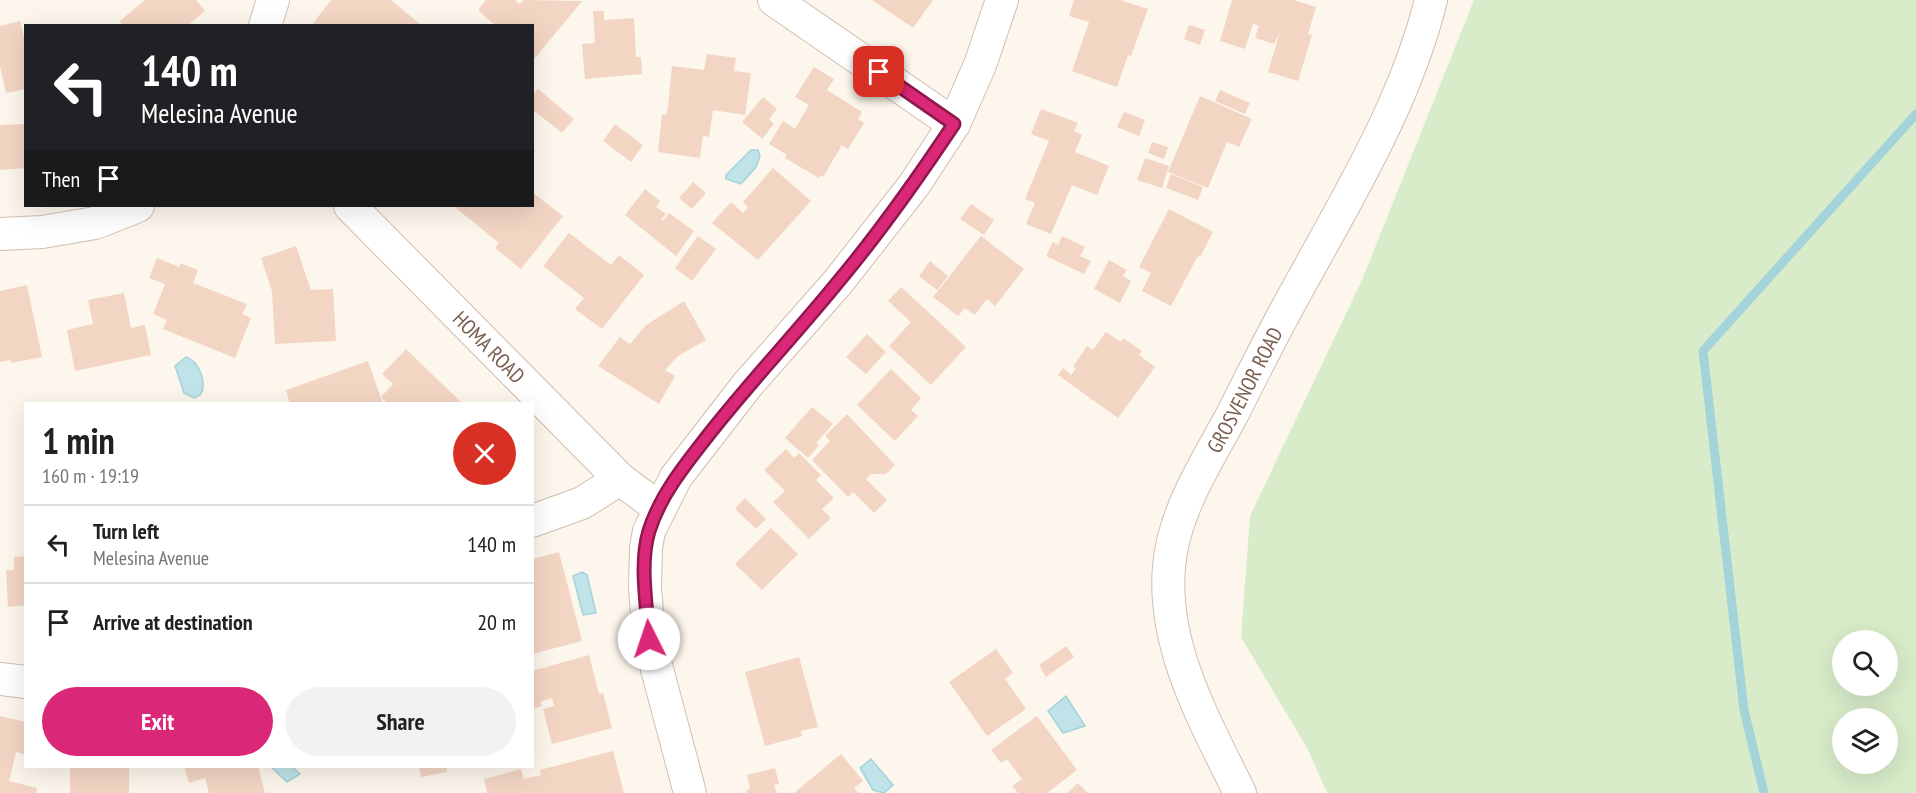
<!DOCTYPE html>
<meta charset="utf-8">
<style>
body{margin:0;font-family:"PT Sans Narrow",sans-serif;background:#f2f2f2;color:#202124;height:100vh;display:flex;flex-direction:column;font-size:22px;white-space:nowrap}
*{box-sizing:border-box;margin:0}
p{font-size:20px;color:#757577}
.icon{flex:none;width:33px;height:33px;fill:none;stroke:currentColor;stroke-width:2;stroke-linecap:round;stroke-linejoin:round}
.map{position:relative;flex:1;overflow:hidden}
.sheet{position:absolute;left:24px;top:402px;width:510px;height:366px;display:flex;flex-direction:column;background:#fff;border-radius:0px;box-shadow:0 6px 24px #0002}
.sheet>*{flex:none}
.top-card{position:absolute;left:24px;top:24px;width:510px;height:183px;border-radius:0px;box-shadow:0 6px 24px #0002;background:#202124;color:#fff;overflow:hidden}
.tools{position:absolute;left:1832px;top:630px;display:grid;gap:12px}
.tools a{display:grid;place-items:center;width:66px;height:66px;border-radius:50%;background:#fff;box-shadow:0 6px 24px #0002;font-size:30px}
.pin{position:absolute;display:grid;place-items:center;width:51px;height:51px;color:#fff;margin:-26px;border-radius:12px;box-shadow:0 3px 9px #0006}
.me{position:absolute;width:66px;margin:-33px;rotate:356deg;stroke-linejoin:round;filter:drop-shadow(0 0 4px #0008)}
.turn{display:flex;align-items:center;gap:21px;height:126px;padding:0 18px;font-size:27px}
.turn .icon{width:78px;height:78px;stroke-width:2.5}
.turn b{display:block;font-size:42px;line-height:51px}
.then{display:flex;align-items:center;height:57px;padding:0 18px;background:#0003;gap:12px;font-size:22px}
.round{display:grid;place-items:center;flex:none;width:63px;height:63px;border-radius:32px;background:#f2f2f2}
.overview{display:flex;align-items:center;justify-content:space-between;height:102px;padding:0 18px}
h1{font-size:36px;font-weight:700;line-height:45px}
.action{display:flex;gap:12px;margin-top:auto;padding:12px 18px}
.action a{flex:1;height:69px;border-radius:36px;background:#db2777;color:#fff;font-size:24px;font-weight:700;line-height:69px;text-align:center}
.action a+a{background:#f2f2f2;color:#202124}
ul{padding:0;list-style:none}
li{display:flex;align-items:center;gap:18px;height:78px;padding:0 18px;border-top:2px solid #e0e0e0}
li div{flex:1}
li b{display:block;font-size:22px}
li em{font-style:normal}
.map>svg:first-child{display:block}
</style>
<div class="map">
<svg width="1916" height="793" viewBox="0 0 1916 793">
<rect width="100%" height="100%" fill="#fdf6ec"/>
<!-- green -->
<path fill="#d8ecc9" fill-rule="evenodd" d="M1474,0H1916V793H1327L1307,748L1241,637L1250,516L1362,280ZM1842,640H1887V686H1842ZM1842,718H1887V764H1842Z"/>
<!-- water -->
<path fill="#bfe3e8" stroke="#a5d3da" stroke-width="1.5" d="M751,150H758L760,156L756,167L741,184L726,179V175Z
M186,357C199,361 208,384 200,395L194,398L184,393L175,366Z
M582,572L587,575L596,613L583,615L573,576Z
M1066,696L1085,726L1063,733L1048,711Z
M871,759L893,785L884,793L873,790L860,768Z
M271,767H292L300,774L287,782Z"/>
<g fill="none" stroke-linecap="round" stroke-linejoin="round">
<!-- stream -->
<path stroke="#a5d3da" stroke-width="9" d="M1764,793L1744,710L1703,351L1916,114"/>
</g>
<!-- building -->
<path fill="#f3d5c3" d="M145,0H196L205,11L187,26H123L120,21Z
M331,0H391L422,26H311Z
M486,0H515L520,4L524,0L582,1L535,58L532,55V26H496L478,10Z
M872,0H933L913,28Z
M1074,0H1120L1148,9L1131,56L1128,55L1117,87L1072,71L1089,22L1069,16Z
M1232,0H1294L1316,7L1308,34L1312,35L1298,81L1268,72L1280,32L1274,44L1255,38L1259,26L1253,24L1245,49L1220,41Z
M593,11H604V20L634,18L636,57H641L642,74L585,79L582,44L595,43Z
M20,21L26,45V89L6,93L0,66V26Z
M1189,25L1205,30L1200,45L1184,39Z
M707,54L736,58L734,71L751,73L745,115L713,110L709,137L703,136L700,158L658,152L662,114L666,115L668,107L672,66L704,70Z
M814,67L834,79L827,90L862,112L858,119L864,123L848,149L842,145L823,177L820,175L819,178L785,158L787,155L769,144L783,121L795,129L809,105L795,97Z
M538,89L574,119L562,133L532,109V96Z
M1220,90L1250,103L1245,114L1215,101Z
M1200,96L1252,119L1239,147L1227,142L1208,188L1168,172Z
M763,97L777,109L769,119L774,124L762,139L742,122Z
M1041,109L1078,123L1074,131L1082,135L1075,152L1109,166L1097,195L1072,185L1051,234L1026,224L1035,203L1025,199L1049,141L1031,134Z
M1124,112L1145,120L1139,136L1117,127Z
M26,124V168L0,170V125Z
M615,124L643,145L631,162L603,141Z
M1152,142L1168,147L1164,159L1148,153Z
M1145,158L1169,166L1162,188L1137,180Z
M773,168L811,201L758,260L712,223L731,202L743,213L748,207L743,202Z
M1171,174L1203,187L1198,200L1166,188Z
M693,182L706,193L692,209L679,198Z
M645,189L660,201L656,207L666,214L661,219L663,221L669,213L694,231L676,256L625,215Z
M532,192L563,216L521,269L495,248L499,243L456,208L458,206H532Z
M971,204L994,220L984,235L960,219Z
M1169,209L1213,232L1200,257L1198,256L1171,306L1142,291L1151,273L1139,267Z
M569,233L611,265L619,255L644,275L602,329L575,309L584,298L543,266Z
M698,236L716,249L692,281L675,268Z
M981,236L1024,269L995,306L987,299L975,315L965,308L958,316L933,297Z
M1062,236L1085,247L1080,256L1091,261L1084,274L1046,256L1053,242L1058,245Z
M296,246L311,290L333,289L336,341L275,344L272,291L261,258Z
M157,258L179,267L180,263L198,270L193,283L247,304L242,314L251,318L235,358L163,329L167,320L153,314L165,284L149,278Z
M1109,260L1127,270L1123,276L1131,281L1120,303L1094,289Z
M930,261L948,276L937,290L919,276Z
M27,285L42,357L11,363L10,360L0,362V291Z
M901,287L966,347L931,385L889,346L911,322L888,301Z
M124,293L131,328L145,325L151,355L75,371L67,330L93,324L88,300Z
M684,301L706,340L678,356L665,370L675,376L659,404L598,366L620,337L630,344L646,325Z
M1106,332L1121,342L1123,338L1142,351L1139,355L1155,367L1118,418L1058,375L1063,368L1071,375L1076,368L1073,367L1087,346L1093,350Z
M867,334L886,352L866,374L846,357Z
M406,349L463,404H388L381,397L393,384L382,374Z
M368,361L383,404H290L286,390Z
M891,369L921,398L911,410L918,416L895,441L857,405Z
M812,407L833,424L816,443L819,445L808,458L785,438Z
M847,414L895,465L886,474H871L866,479L887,500L874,513L853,492L848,497L812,460L830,441L825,436Z
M786,449L794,458L799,453L821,475L816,480L834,498L822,509L831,518L809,539L773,502L785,491L764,470Z
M745,498L766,519L756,529L735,509Z
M771,528L798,554L762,590L735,564Z
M559,552L582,641L532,654V559Z
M26,556V605L8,607L6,570H14V557Z
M1066,646L1074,657L1046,677L1039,665Z
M996,649L1013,673L1005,679L1026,709L987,736L949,682Z
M589,655L599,694L603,693L612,728L552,744L543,709L554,706L552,698L540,702L542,706L532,709V671Z
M799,657L818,727L801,731L802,736L765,746L745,672Z
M0,716L26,722V755L16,752L9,781L37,788L36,793H0Z
M1037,716L1077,770L1047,793H1018L1012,786L1022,779L1007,759L1001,763L991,750Z
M613,751L624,793H487L484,779L521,769L524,779L541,775L540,770Z
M841,754L863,781L854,788L858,793H794Z
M70,766H129V793H70Z
M184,766H258L265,793H209L205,778L189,783Z
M446,766L447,772L421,777L419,767Z
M775,768L779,784L774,785L777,793H747L746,791L750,789L747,775Z
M1078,783L1088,793H1067Z"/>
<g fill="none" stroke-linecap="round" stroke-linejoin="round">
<defs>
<g id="minor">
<path d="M774,0L954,124"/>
<path d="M265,26L273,0"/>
<path id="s1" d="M350,206L620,479L659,508"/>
<path d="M0,234L42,232L95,223L138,206"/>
<path d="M532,521L582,503L620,479"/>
<path d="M0,679L26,682"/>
<path d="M690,793L649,639L645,587L646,548L649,531L676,477L748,384L838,282L914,185L954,124L980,65L1002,0"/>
<path id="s2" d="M1240,793C1206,723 1162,648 1169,567C1173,512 1208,460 1233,413C1257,365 1281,318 1307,272C1355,185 1407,97 1431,0"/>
</g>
</defs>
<!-- minor casing -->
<use href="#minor" stroke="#d1beb0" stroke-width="34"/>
<!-- minor -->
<use href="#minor" stroke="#fff" stroke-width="32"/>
</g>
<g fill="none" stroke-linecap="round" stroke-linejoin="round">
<defs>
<path id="route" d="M649,639C647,605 639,564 649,531C660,496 684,466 706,438C748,384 795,335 838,282C880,232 918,178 954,124L879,72"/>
</defs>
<!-- route casing -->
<use href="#route" stroke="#8e194d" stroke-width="15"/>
<!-- route -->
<use href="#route" stroke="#db2777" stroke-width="10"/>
</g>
<g text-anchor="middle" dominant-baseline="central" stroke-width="4.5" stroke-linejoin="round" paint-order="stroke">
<!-- street labels -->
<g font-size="21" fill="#7a5c4d" stroke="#fffaf3">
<text stroke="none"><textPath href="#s1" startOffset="198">HOMA ROAD</textPath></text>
<text stroke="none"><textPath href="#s2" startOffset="434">GROSVENOR ROAD</textPath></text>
</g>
</g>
</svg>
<div class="tools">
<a><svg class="icon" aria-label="search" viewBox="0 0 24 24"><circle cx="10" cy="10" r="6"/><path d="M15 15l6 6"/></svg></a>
<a><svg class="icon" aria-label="layers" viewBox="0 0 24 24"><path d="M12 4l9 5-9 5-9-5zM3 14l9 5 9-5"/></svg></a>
</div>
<div class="pin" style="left:879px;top:72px;background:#d93025"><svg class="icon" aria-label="arrive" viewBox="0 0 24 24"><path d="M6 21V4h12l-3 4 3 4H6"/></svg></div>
<svg class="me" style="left:649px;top:639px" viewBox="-20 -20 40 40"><circle r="19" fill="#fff"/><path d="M0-13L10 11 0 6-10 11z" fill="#db2777"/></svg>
<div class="top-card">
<div class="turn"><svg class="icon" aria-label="left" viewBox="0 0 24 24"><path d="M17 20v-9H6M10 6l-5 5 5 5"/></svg><div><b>140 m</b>Melesina Avenue</div></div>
<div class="then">Then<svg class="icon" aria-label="arrive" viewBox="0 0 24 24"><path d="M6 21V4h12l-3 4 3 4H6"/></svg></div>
</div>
<section class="sheet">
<div class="overview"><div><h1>1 min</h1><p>160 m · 19:19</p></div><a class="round" style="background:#d93025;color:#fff"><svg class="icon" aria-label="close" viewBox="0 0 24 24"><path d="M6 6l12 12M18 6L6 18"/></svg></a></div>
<ul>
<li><svg class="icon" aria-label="left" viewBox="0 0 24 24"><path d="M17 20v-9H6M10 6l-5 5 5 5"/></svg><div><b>Turn left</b><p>Melesina Avenue</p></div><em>140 m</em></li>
<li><svg class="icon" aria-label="arrive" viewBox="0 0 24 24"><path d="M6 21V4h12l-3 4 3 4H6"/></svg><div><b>Arrive at destination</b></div><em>20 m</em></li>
</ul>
<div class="action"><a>Exit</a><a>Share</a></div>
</section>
</div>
